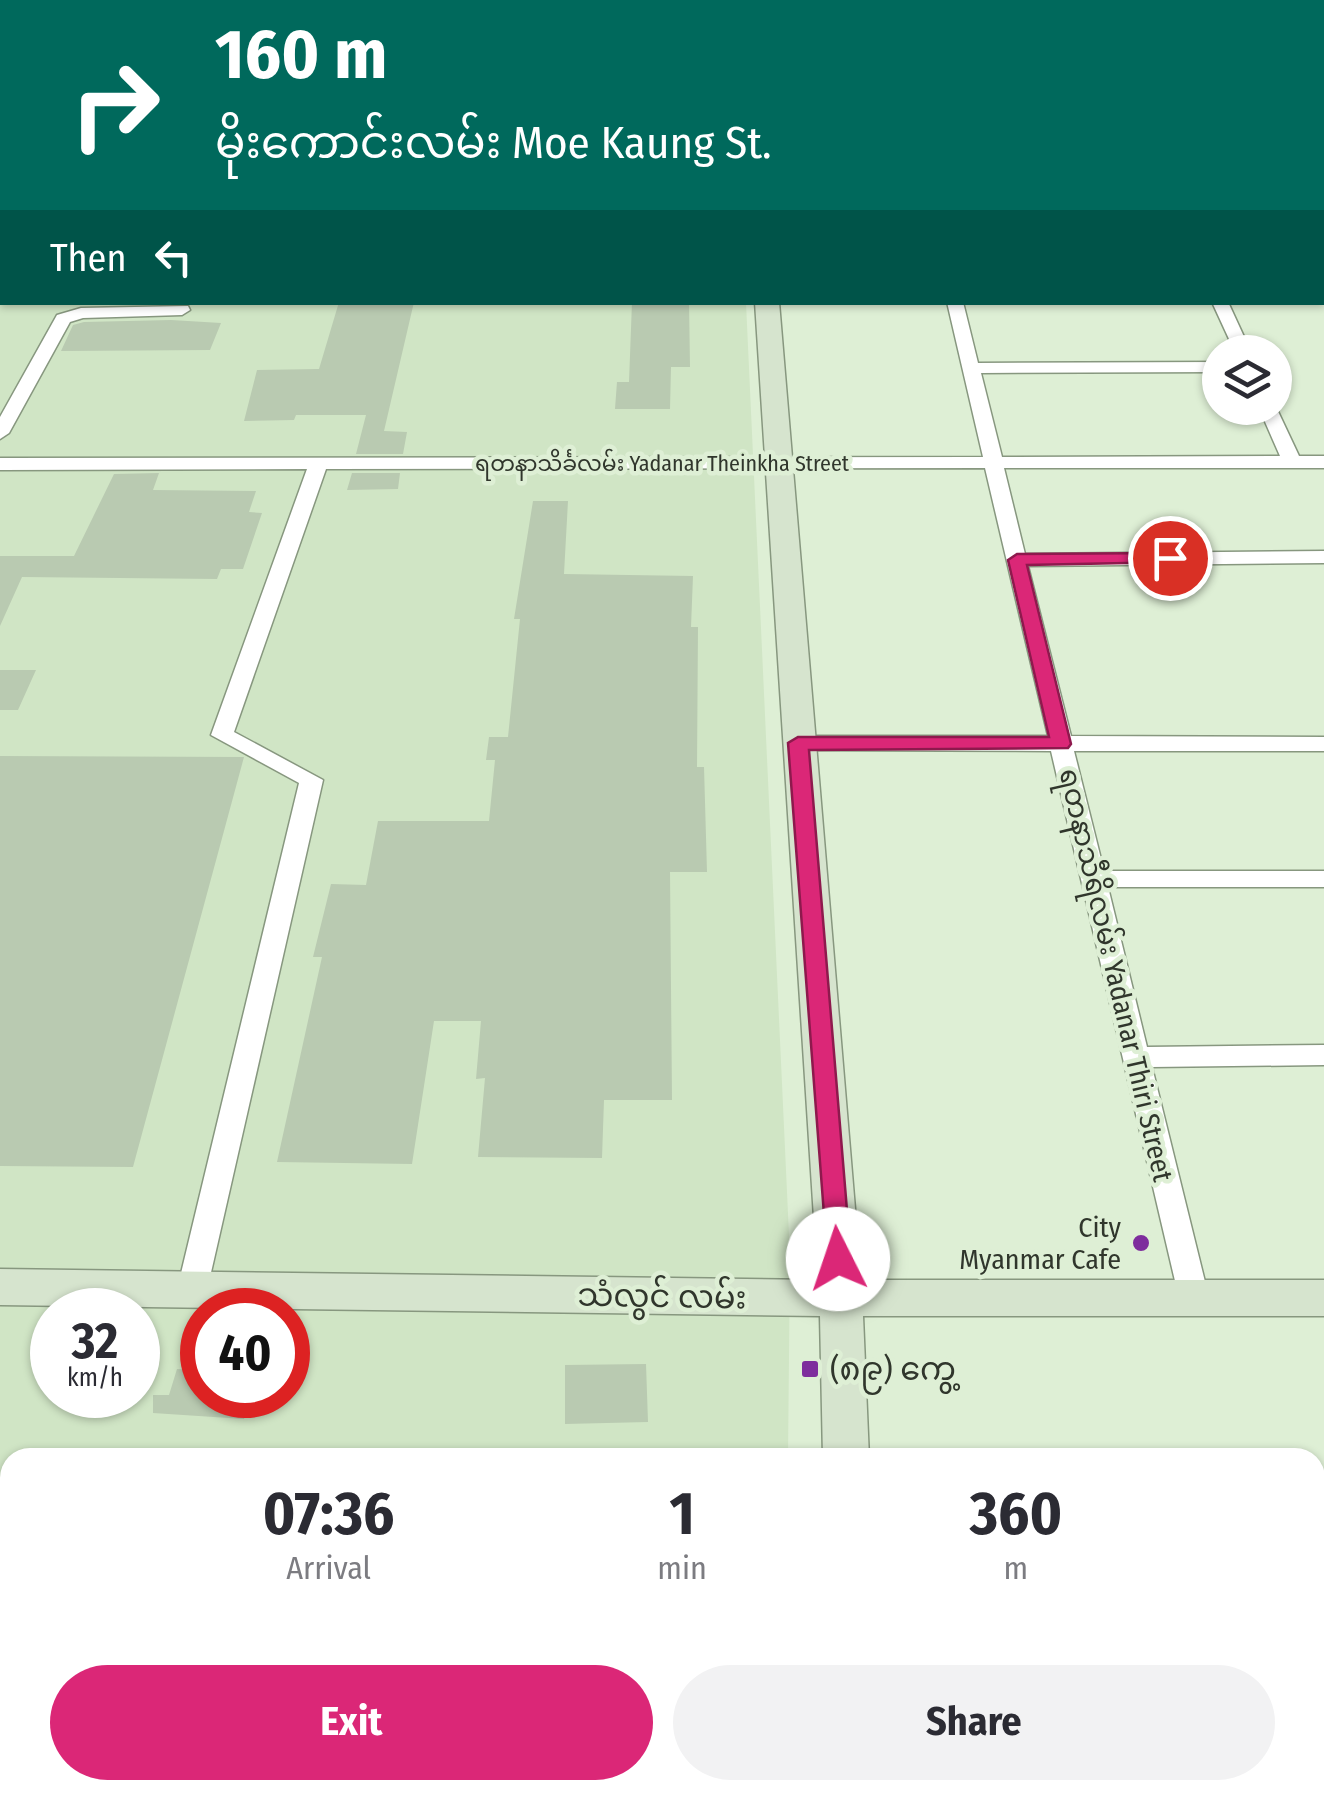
<!DOCTYPE html>
<meta charset="utf-8">
<style>
body{margin:0;font-family:"Fira Sans Condensed","Noto Sans Myanmar",sans-serif;background:#f2f2f3;color:#2b2b33;height:100vh;display:flex;flex-direction:column;font-size:38px;white-space:nowrap}
*{box-sizing:border-box;margin:0}
p{font-size:32px;color:#7c7c81}
.icon{flex:none;width:55px;height:55px;fill:none;stroke:currentColor;stroke-width:2;stroke-linecap:round;stroke-linejoin:round}
.map{position:relative;flex:1;overflow:hidden}
.panel{position:absolute;left:0px;top:1448px;width:1325px;height:352px;display:flex;flex-direction:column;background:#fff;border-radius:30px 30px 0 0;box-shadow:0 2px 8px #0004}
.panel>*{flex:none}
.banner{position:absolute;left:0px;top:0px;width:1325px;height:305px;box-shadow:0 2px 8px #0004;background:#00695c;color:#fff;overflow:hidden}
.controls{position:absolute;left:1202px;top:335px;display:grid;gap:20px}
.controls a{display:grid;place-items:center;width:90px;height:90px;border-radius:50%;background:#fff;box-shadow:0 2px 8px #0004;font-size:50px}
.speed{position:absolute;left:30px;top:1288px;display:flex;gap:20px;font-size:50px;font-weight:700;text-align:center}
.speed>*{display:grid;place-content:center;width:130px;height:130px;border-radius:50%;background:#fff;box-shadow:0 2px 8px #0004;line-height:1}
.speed small{font-size:25px;font-weight:400}
.speed .limit{border:15px solid #d22;background:#fff;color:#111}
.pin{position:absolute;display:grid;place-items:center;width:85px;height:85px;color:#fff;margin:-42px;border:5px solid #fff;border-radius:50%;box-shadow:0 2px 10px #0007}
.me{position:absolute;width:110px;margin:-55px;rotate:356deg;stroke-linejoin:round;filter:drop-shadow(0 0 8px #0008)}
.turn{display:flex;align-items:center;gap:35px;height:210px;padding:0 50px;font-size:45px}
.turn .icon{width:130px;height:130px;stroke-width:2.5}
.turn b{display:block;font-size:70px;line-height:85px}
.then{display:flex;align-items:center;height:95px;padding:0 50px;background:#0003;gap:20px;font-size:38px}
.eta{display:flex;justify-content:space-evenly;align-items:center;height:170px;text-align:center}
.eta b{font-size:60px;font-weight:700;line-height:70px}
.cta{display:flex;gap:20px;margin-top:auto;padding:20px 50px}
.cta a{flex:1;height:115px;border-radius:60px;background:#db2777;color:#fff;font-size:40px;font-weight:700;line-height:115px;text-align:center}
.cta a+a{background:#f2f2f3;color:#2b2b33}
.map>svg:first-child{display:block}
</style>
<div class="map">
<svg width="1324" height="1799" viewBox="0 0 1324 1799">
<rect width="100%" height="100%" fill="#deefd5"/>
<!-- built -->
<path fill="#d0e5c5" fill-rule="evenodd" d="M0,0H732L2,2V302L746,303L790,1257L788,1457L10,1458V1790H786L785,1799H0ZM52,1310H138V1395H52ZM202,1310H288V1395H202Z"/>
<!-- building -->
<path fill="#b9cab1" d="M339,302H414L384,431L407,432L403,454H356L366,415H296L294,420L244,421L257,370L319,369Z
M632,302H689L690,367H671L670,409H615L617,382H629Z
M171,320L221,323L210,350L61,351L73,325L84,322Z
M159,473L153,490L256,491L249,512L262,513L243,569H221L217,579L22,577L0,626V556H74L114,474Z
M352,473H400L398,489L347,490Z
M533,501H568L564,574L693,576L691,627H698L697,767H704L707,872H670L672,1100H604L602,1158L478,1157L485,1078L476,1079L481,1021H434L412,1164L277,1162L322,957H313L331,884L366,885L378,821H489L495,760H486L489,737H508L520,619H514Z
M0,670H36L18,710H0Z
M0,756L244,757L133,1167L0,1166Z
M646,1364L648,1422L565,1424V1365Z
M177,1369L202,1370V1395H251L244,1419L153,1413V1395H169Z"/>
<g fill="none" stroke-linecap="round" stroke-linejoin="round">
<defs>
<path id="street" d="M876,0H888L889,2H877Z
M1180,0H1192L1193,2H1181Z
M1296,0H1309L1310,2H1298Z
M1322,5H1324V13H1322Z
M1322,24L1324,25V34L1322,33Z
M1322,144H1324V152H1322Z
M0,145H2V153H0Z
M1322,216H1324V227L1322,226Z
M1322,291H1324V301H1322Z
M947,302H963L978,363L1220,362V372L981,373L1002,457L1280,456L1259,408L1275,405L1299,456H1324V468H1004L1025,554L1324,551V563L1028,566L1071,736L1324,737V751H1074L1104,871H1324V887H1108L1147,1047L1324,1045V1065L1152,1067L1209,1298L1205,1307L1194,1311L1183,1307L1179,1298L1051,751L798,750L787,743L798,736H1048L985,468L326,469L234,732L323,780L207,1290L203,1299L192,1303L181,1299L177,1290L299,783L211,735L307,469L0,470V458L983,457Z
M1212,302H1228L1251,352H1235Z
M188,306L190,310L182,315L83,318L70,322L9,433L0,439V417L57,315L81,308Z
M1315,1712L1324,1713V1749L1315,1748Z"/>
<path id="secondary" d="M738,0H756V2H739Z
M755,302H779L861,1280H1324V1316H863L869,1458H823L820,1316L0,1305V1269L818,1280Z
M832,1790H884L885,1799H833Z"/>
</defs>
<!-- street casing -->
<use href="#street" stroke="#87977f" stroke-width="3"/>
<!-- secondary casing -->
<use href="#secondary" stroke="#87977f" stroke-width="3"/>
<!-- street -->
<use href="#street" fill="#fff" fill-rule="evenodd"/>
<!-- secondary -->
<use href="#secondary" fill="#d6e4ce" fill-rule="evenodd"/>
</g>
<!-- route -->
<path fill="#db2777" stroke="#8e194d" stroke-width="2.5" d="M1170,553L1177,555V562L1027,565L1071,744L1068,748L809,750L851,1259L847,1267H828L788,743L798,737H1049L1008,560L1017,554Z"/>
<!-- markers -->
<g fill="#7e2d9d" stroke="#deefd5" stroke-width="4">
<circle cx="1141" cy="1243" r="10"/>
<rect x="800" y="1359" width="20" height="20" rx="5"/>
</g>
<g text-anchor="middle" dominant-baseline="central" stroke-width="9" stroke-linejoin="round" paint-order="stroke">
<!-- far-street labels -->
<g font-size="22" fill="#30362c" stroke="#deefd5">
<text x="662" y="463">ရတနာသိင်္ခလမ်း Yadanar Theinkha Street</text>
</g>
<!-- street labels -->
<g font-size="28" fill="#30362c" stroke="#deefd5">
<text transform="translate(1116 975) rotate(77)">ရတနာသီရိလမ်း Yadanar Thiri Street</text>
</g>
<!-- poi labels -->
<g font-size="28" fill="#30362c" stroke="#deefd5" text-anchor="end">
<text x="1121" y="1227">City<tspan x="1121" dy="32">Myanmar Cafe</tspan></text>
</g>
<!-- near-street labels -->
<g font-size="32" fill="#30362c" stroke="#deefd5">
<text transform="translate(662 1296) rotate(1)">သံလွင် လမ်း</text>
</g>
<!-- near-poi labels -->
<g font-size="32" fill="#30362c" stroke="#deefd5" text-anchor="start">
<text x="830" y="1369">(၈၉) ကွေ့</text>
</g>
</g>
</svg>
<div class="controls">
<a><svg class="icon" aria-label="layers" viewBox="0 0 24 24"><path d="M12 4l9 5-9 5-9-5zM3 14l9 5 9-5"/></svg></a>
</div>
<div class="speed"><div>32<small>km/h</small></div><div class="limit">40</div></div>
<div class="pin" style="left:1170px;top:558px;background:#d93025"><svg class="icon" aria-label="arrive" viewBox="0 0 24 24"><path d="M6 21V4h12l-3 4 3 4H6"/></svg></div>
<svg class="me" style="left:838px;top:1259px" viewBox="-20 -20 40 40"><circle r="19" fill="#fff"/><path d="M0-13L10 11 0 6-10 11z" fill="#db2777"/></svg>
<div class="banner">
<div class="turn"><svg class="icon" aria-label="right" viewBox="0 0 24 24"><path d="M7 20v-9h11M14 6l5 5-5 5"/></svg><div><b>160 m</b>မိုးကောင်းလမ်း Moe Kaung St.</div></div>
<div class="then">Then<svg class="icon" aria-label="left" viewBox="0 0 24 24"><path d="M17 20v-9H6M10 6l-5 5 5 5"/></svg></div>
</div>
<section class="panel">
<div class="eta">
<div><b>07:36</b><p>Arrival</p></div>
<div><b>1</b><p>min</p></div>
<div><b>360</b><p>m</p></div>
</div>
<div class="cta"><a>Exit</a><a>Share</a></div>
</section>
</div>
